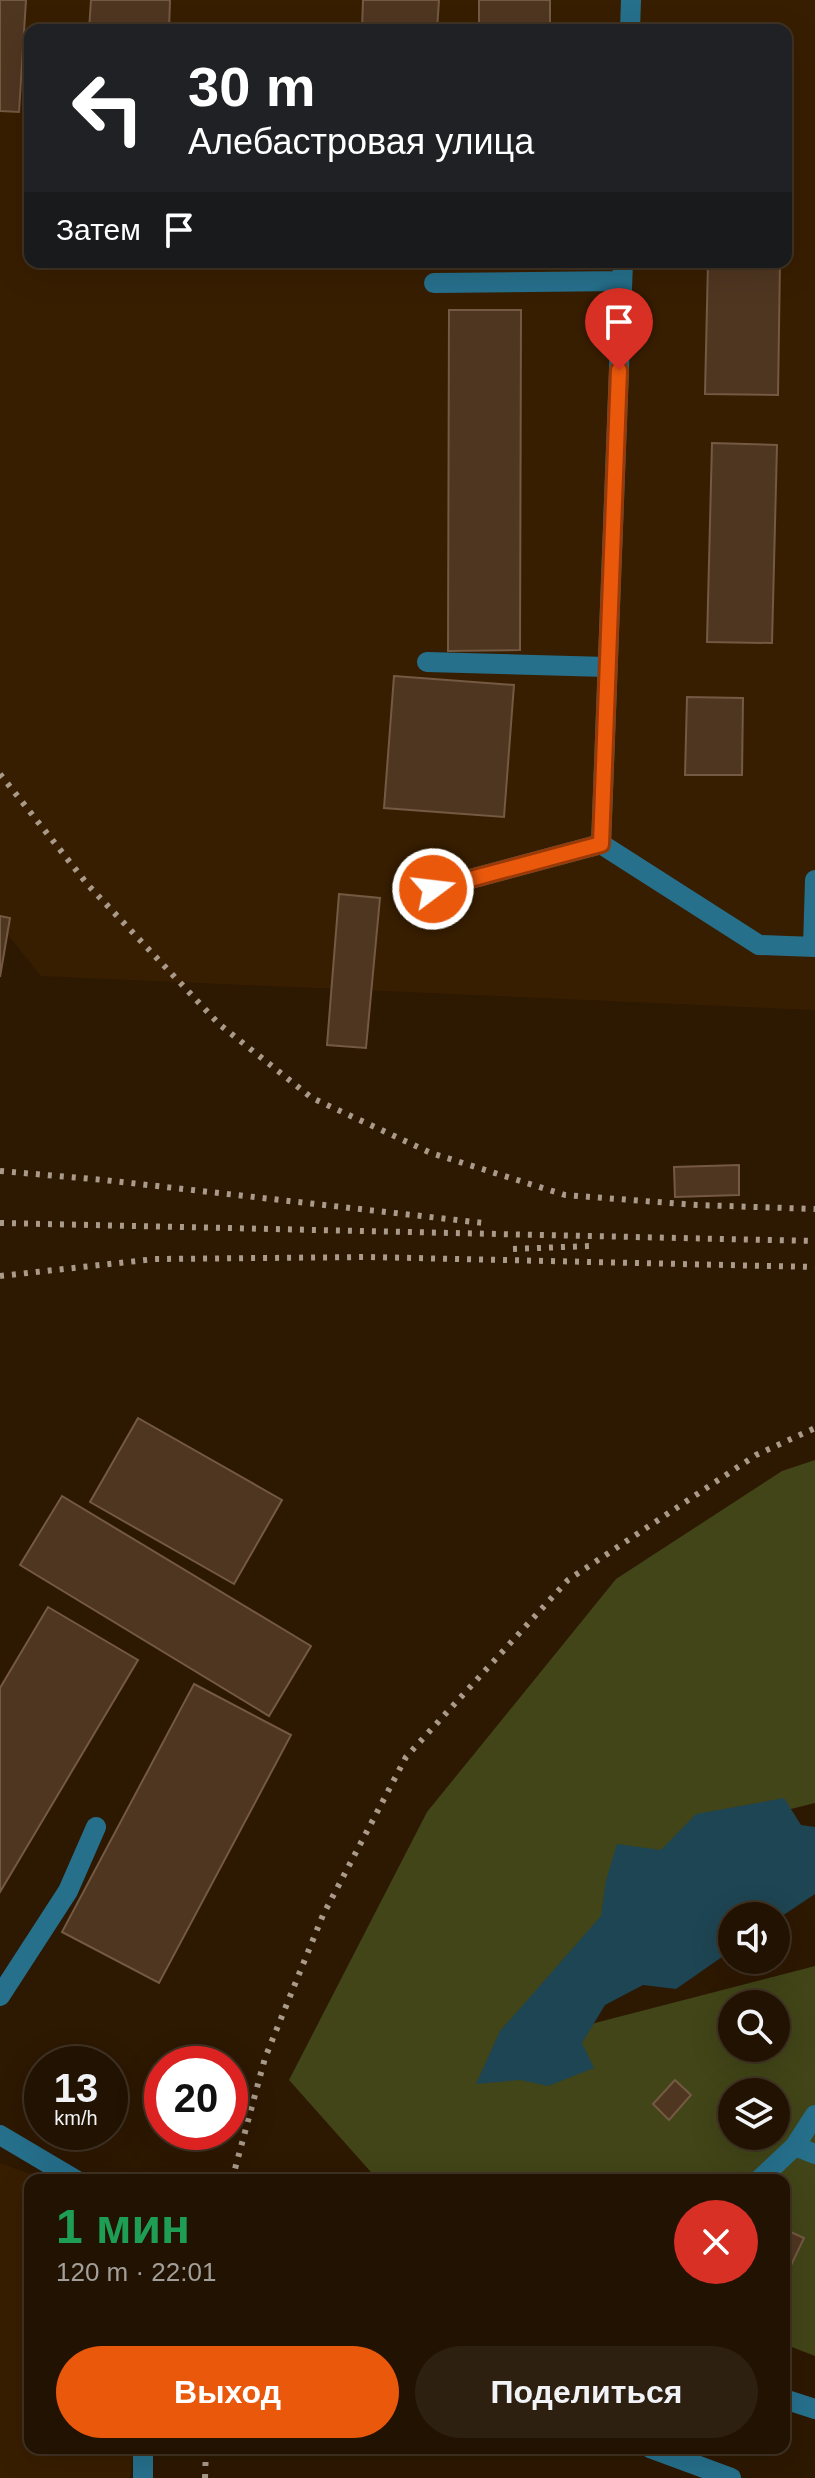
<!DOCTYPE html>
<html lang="ru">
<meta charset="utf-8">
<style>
body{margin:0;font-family:Helvetica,sans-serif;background:#2e2011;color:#f1f3f6;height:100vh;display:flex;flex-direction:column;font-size:30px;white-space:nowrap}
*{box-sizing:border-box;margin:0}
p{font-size:26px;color:#a29e99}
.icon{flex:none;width:44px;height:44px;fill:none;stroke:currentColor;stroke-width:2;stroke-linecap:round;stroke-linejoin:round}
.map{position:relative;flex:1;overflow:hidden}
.side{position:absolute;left:24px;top:2174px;width:766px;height:280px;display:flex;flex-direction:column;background:#221202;border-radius:16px;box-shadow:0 8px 32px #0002,0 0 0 2px #3f3224}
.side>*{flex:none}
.hud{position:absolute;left:24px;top:24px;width:768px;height:244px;border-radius:16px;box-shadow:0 8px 32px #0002,0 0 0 2px #3f3224;background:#202124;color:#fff;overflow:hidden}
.tools{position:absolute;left:718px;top:1902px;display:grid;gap:16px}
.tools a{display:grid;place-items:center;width:72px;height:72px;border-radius:50%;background:#221202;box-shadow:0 8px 32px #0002,0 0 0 2px #3f3224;font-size:40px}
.speed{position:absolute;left:24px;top:2046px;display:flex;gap:16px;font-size:40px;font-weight:700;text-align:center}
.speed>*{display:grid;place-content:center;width:104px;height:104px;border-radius:50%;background:#221202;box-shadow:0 8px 32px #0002,0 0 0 2px #3f3224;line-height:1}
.speed small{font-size:20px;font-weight:400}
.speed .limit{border:12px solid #d22;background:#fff;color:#111}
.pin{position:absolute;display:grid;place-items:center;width:68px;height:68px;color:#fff;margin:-82px -34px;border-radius:50% 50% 50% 0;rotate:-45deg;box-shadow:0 0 8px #0007}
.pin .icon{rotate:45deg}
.me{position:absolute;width:88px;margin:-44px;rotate:75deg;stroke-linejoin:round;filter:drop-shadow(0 0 6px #0008)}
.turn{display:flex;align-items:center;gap:28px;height:168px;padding:0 32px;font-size:36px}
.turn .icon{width:104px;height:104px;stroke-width:2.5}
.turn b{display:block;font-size:56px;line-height:68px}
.then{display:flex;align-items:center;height:76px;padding:0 32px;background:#0003;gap:16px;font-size:30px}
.round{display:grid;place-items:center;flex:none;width:84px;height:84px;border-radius:42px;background:#2e2011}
.summary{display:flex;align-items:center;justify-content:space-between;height:136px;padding:0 32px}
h1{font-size:48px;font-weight:600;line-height:60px;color:#1e9e55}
.primary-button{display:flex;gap:16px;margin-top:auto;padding:16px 32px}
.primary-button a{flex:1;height:92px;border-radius:48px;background:#ea580c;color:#fff;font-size:32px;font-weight:600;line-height:92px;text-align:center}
.primary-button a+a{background:#2e2011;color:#f1f3f6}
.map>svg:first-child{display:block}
</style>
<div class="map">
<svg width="815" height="2478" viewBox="0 0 815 2478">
<rect width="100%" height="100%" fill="#2d1802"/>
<!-- built -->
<path fill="#381e00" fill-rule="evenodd" d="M0,0H815V1010L41,976L0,925ZM30,30H786V262H30Z
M0,2163L47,2180H30V2448H134L130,2478H0Z"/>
<!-- green -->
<path fill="#414517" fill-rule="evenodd" d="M815,1460V1803L683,1836L506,2046L815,1966V2356L784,2344V2180H378L289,2080L427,1812L616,1579L782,1471ZM732,2004H776V2048H732ZM732,2092H776V2136H732Z"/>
<!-- water -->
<path fill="#1e4553" d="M784,1798L801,1825L815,1827V1894L776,1920V1916H732V1950L676,1989L643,1985L605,2005L582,2043L594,2068L548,2086L520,2080L476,2084L500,2031L601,1916L606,1880L617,1844L661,1850L696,1814Z"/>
<!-- building -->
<path fill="#4f3621" stroke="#745943" stroke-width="2" d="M0,0H26L19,112L0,111Z
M91,0H170L169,30H89Z
M363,0H439L437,30H362Z
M479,0H550V30H479Z
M708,262H780L778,395L705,394Z
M449,310H521L520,650L448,651Z
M712,443L777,445L772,643L707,642Z
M394,676L514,685L504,817L384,808Z
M687,697L743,698L742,775H685Z
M339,894L380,898L366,1048L327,1045Z
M0,916L10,918L0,977Z
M739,1165V1195L675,1197L674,1167Z
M138,1418L282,1500L234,1584L90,1502Z
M62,1496L311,1646L269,1716L20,1565Z
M48,1607L138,1660L0,1892V1688Z
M194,1684L291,1735L159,1983L62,1932Z
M675,2080L691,2095L669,2120L653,2104Z
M784,2229L804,2238L784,2280Z"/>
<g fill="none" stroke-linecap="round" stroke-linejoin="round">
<!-- minor -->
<path stroke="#26708c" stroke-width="20" d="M630,30L631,0
M434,283L622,281
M427,662L607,667
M601,844L623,262
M433,889L601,844L759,945L815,947
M813,947L815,880
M0,1996L68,1891L96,1827
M0,2135L76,2180
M795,2146L815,2154
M759,2180L795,2146L815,2115
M784,2399L815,2409
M650,2448L731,2478
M143,2478V2448"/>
<!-- rail -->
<path stroke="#a99a8a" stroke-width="6" stroke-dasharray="4 8" stroke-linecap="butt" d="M0,774L88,885L219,1024L312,1098L431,1153L565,1195L697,1205L815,1209
M0,1171L104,1180L483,1223
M0,1223L815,1241
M513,1249L589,1246
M0,1276L155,1259L369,1257L815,1267
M232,2180L265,2058L323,1915L406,1757L568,1580L756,1455L815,1428
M205,2478L206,2448"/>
</g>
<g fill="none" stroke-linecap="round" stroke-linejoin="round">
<defs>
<path id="route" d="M433,889L601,844L619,370"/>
</defs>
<!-- route casing -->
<use href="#route" stroke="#983908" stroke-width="20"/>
<!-- route -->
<use href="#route" stroke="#ea580c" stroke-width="14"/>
</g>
</svg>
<div class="tools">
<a><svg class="icon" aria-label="sound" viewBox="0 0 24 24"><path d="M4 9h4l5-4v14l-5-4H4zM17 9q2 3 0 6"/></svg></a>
<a><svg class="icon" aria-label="search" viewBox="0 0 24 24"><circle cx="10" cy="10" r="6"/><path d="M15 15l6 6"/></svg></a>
<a><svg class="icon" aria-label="layers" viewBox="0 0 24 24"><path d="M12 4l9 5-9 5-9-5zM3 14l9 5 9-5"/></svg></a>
</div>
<div class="speed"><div>13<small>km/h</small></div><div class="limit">20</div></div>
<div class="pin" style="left:619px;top:370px;background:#d93025"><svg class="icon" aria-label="arrive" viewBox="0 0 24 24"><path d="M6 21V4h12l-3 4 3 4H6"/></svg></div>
<svg class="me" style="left:433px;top:889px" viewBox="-20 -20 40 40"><circle r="17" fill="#ea580c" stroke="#fff" stroke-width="3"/><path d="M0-11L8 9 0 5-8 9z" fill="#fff"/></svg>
<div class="hud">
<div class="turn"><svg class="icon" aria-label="left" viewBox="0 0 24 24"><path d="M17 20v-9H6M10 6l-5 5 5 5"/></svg><div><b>30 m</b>Алебастровая улица</div></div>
<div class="then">Затем<svg class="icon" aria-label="arrive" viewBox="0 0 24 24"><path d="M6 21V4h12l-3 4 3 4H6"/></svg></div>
</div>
<section class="side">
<div class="summary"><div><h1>1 мин</h1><p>120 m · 22:01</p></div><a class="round" style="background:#d93025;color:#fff"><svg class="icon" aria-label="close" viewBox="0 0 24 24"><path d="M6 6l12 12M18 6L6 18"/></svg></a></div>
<div class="primary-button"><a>Выход</a><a>Поделиться</a></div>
</section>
</div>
